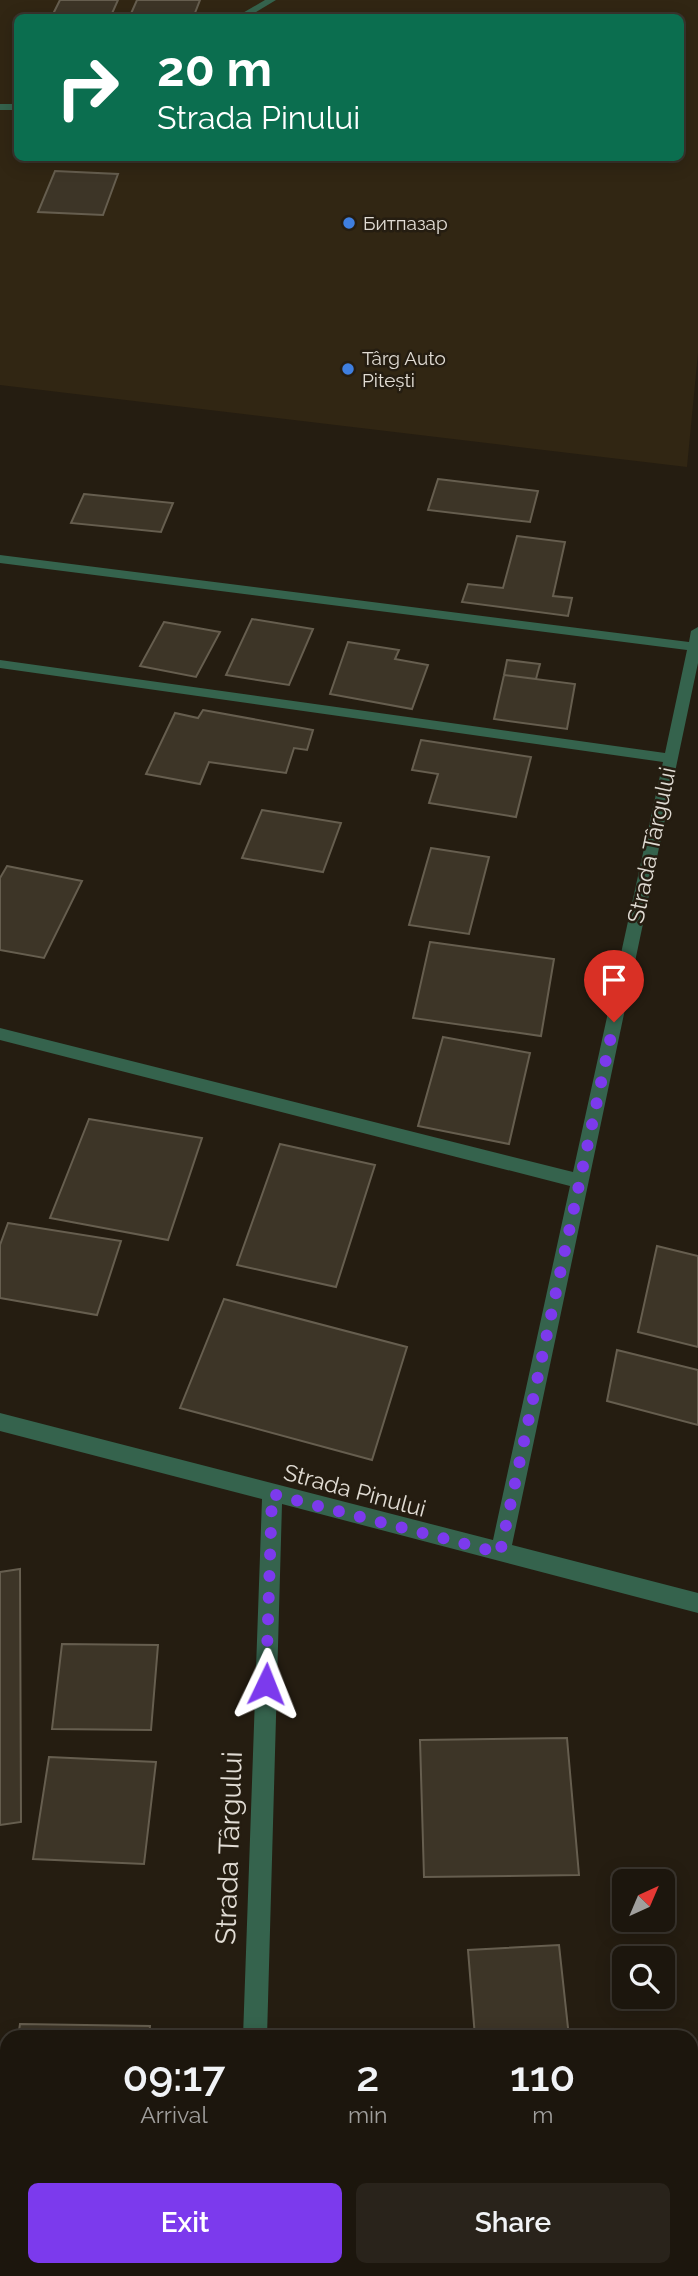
<!DOCTYPE html>
<meta charset="utf-8">
<style>
body{margin:0;font-family:Raleway,sans-serif;background:#29231b;color:#f1f3f6;height:100vh;display:flex;flex-direction:column;font-size:26px;white-space:nowrap}
*{box-sizing:border-box;margin:0}
p{font-size:23px;color:#a09f9d}
.icon{flex:none;width:38px;height:38px;fill:none;stroke:currentColor;stroke-width:2;stroke-linecap:round;stroke-linejoin:round}
.map{position:relative;flex:1;overflow:hidden}
.sheet{position:absolute;left:0px;top:2030px;width:698px;height:247px;display:flex;flex-direction:column;background:#1c160d;border-radius:21px 21px 0 0;box-shadow:0 4px 18px #0003,0 0 0 2px #3a352e}
.sheet>*{flex:none}
.guide{position:absolute;left:14px;top:14px;width:670px;height:147px;border-radius:10px;box-shadow:0 4px 18px #0003,0 0 0 2px #3a352e;background:#0b6e4f;color:#fff;overflow:hidden}
.needle{width:46px;rotate:44deg}
.buttons{position:absolute;left:612px;top:1869px;display:grid;gap:14px}
.buttons a{display:grid;place-items:center;width:63px;height:63px;border-radius:10px;background:#1c160d;box-shadow:0 4px 18px #0003,0 0 0 2px #3a352e;font-size:35px}
.pin{position:absolute;display:grid;place-items:center;width:60px;height:60px;color:#fff;margin:-72px -30px;border-radius:50% 50% 50% 0;rotate:-45deg;box-shadow:0 0 7px #0007}
.pin .icon{rotate:45deg}
.me{position:absolute;width:77px;margin:-38px;rotate:2deg;stroke-linejoin:round;filter:drop-shadow(0 0 5px #0008)}
.turn{display:flex;align-items:center;gap:24px;height:147px;padding:0 28px;font-size:32px}
.turn .icon{width:91px;height:91px;stroke-width:2.5}
.turn b{display:block;font-size:49px;line-height:60px}
.eta{display:flex;justify-content:space-evenly;align-items:center;height:119px;text-align:center}
.eta b{font-size:42px;font-weight:600;line-height:49px}
.cta{display:flex;gap:14px;margin-top:auto;padding:14px 28px}
.cta a{flex:1;height:80px;border-radius:10px;background:#7c3aed;color:#fff;font-size:28px;font-weight:600;line-height:80px;text-align:center}
.cta a+a{background:#29231b;color:#f1f3f6}
.map>svg:first-child{display:block}
</style>
<div class="map">
<svg width="698" height="2276" viewBox="0 0 698 2276">
<rect width="100%" height="100%" fill="#251d11"/>
<!-- built -->
<path fill="#312613" fill-rule="evenodd" d="M0,0H698V353L687,467L0,385ZM18,18H681V158H18Z"/>
<!-- building -->
<path fill="#3d3527" stroke="#665e4f" stroke-width="2" d="M60,0H118L110,18H51Z
M137,0H200L193,18H129Z
M55,171L118,174L103,215L38,212Z
M438,479L538,491L530,522L428,510Z
M84,494L173,503L161,532L71,523Z
M517,536L565,542L553,596L572,598L568,616L462,602L468,584L503,588Z
M252,619L313,629L289,685L226,675Z
M164,622L220,632L196,677L140,666Z
M348,642L399,650L395,659L428,665L412,709L330,694Z
M507,660L540,664L536,679L504,675Z
M504,675L575,684L567,729L494,719Z
M203,710L313,730L307,750L294,748L286,773L209,762L200,784L146,774L175,713L198,718Z
M421,740L531,757L516,817L429,803L438,774L412,770Z
M262,810L341,823L323,872L242,858Z
M431,848L489,857L469,934L409,925Z
M7,866L82,881L44,958L0,950V878Z
M430,942L554,959L541,1036L413,1018Z
M443,1037L530,1053L509,1144L418,1126Z
M89,1119L202,1138L168,1240L50,1218Z
M280,1144L375,1165L336,1287L237,1265Z
M8,1223L121,1241L97,1315L0,1298V1245Z
M657,1246L698,1256V1347L638,1332Z
M224,1299L407,1347L372,1460L180,1408Z
M617,1350L698,1370V1425L607,1401Z
M20,1569L21,1822L0,1825V1572Z
M62,1644L158,1645L151,1730L52,1729Z
M567,1738L579,1875L424,1877L420,1740Z
M49,1757L156,1762L144,1864L33,1859Z
M559,1945L569,2037H475L468,1950Z
M20,2024L150,2026L149,2037H18Z
M7,2135V2238H0V2195Z"/>
<g fill="none" stroke-linecap="round" stroke-linejoin="round">
<!-- service -->
<path fill="#35634d" fill-rule="evenodd" d="M265,0H276L246,18H234Z
M0,104H18V110H0Z"/>
<!-- minor -->
<path fill="#35634d" fill-rule="evenodd" d="M0,555L689,642L691,631L698,627V663L512,1545L698,1593V1613L282,1504L267,2037H243L262,1499L0,1431V1413L493,1540L570,1186L0,1040V1028L573,1172L663,762L0,668V660L665,753L687,650L0,563Z
M234,2270H260V2276H234Z"/>
</g>
<g fill="none" stroke-linecap="round" stroke-linejoin="round">
<!-- route -->
<path stroke="#7c3aed" stroke-width="12" stroke-dasharray="0 21.6" d="M266,1684L272,1494L500,1553L614,1022"/>
</g>
<!-- markers -->
<g fill="#3f7fe0" stroke="#251d11" stroke-width="2.5">
<circle cx="349" cy="223" r="7"/>
<circle cx="348" cy="369" r="7"/>
</g>
<g text-anchor="middle" dominant-baseline="central" stroke-width="5" stroke-linejoin="round" paint-order="stroke">
<!-- far-poi labels -->
<g font-size="19" fill="#e1dcd4" stroke="#251d11" text-anchor="start">
<text x="363" y="223">Битпазар</text>
<text x="362" y="358">Târg Auto<tspan x="362" dy="22">Pitești</tspan></text>
</g>
<!-- street labels -->
<g font-size="23" fill="#e1dcd4" stroke="#251d11">
<text transform="translate(651 845) rotate(-78)">Strada Târgului</text>
<text transform="translate(355 1490) rotate(15)">Strada Pinului</text>
</g>
<!-- near-street labels -->
<g font-size="28" fill="#e1dcd4" stroke="#251d11">
<text transform="translate(229 1848) rotate(-88)">Strada Târgului</text>
</g>
</g>
</svg>
<div class="buttons">
<a><svg class="needle" viewBox="-14 -14 28 28"><path d="M0-13l5 13h-10z" fill="#e53935"/><path d="M0 13l5-13h-10z" fill="#a09f9d"/></svg></a>
<a><svg class="icon" aria-label="search" viewBox="0 0 24 24"><circle cx="10" cy="10" r="6"/><path d="M15 15l6 6"/></svg></a>
</div>
<div class="pin" style="left:614px;top:1022px;background:#d93025"><svg class="icon" aria-label="arrive" viewBox="0 0 24 24"><path d="M6 21V4h12l-3 4 3 4H6"/></svg></div>
<svg class="me" style="left:266px;top:1684px" viewBox="-20 -20 40 40"><path d="M0-17L14 15 0 8-14 15z" fill="#7c3aed" stroke="#fff" stroke-width="4"/></svg>
<div class="guide">
<div class="turn"><svg class="icon" aria-label="right" viewBox="0 0 24 24"><path d="M7 20v-9h11M14 6l5 5-5 5"/></svg><div><b>20 m</b>Strada Pinului</div></div>
</div>
<section class="sheet">
<div class="eta">
<div><b>09:17</b><p>Arrival</p></div>
<div><b>2</b><p>min</p></div>
<div><b>110</b><p>m</p></div>
</div>
<div class="cta"><a>Exit</a><a>Share</a></div>
</section>
</div>
